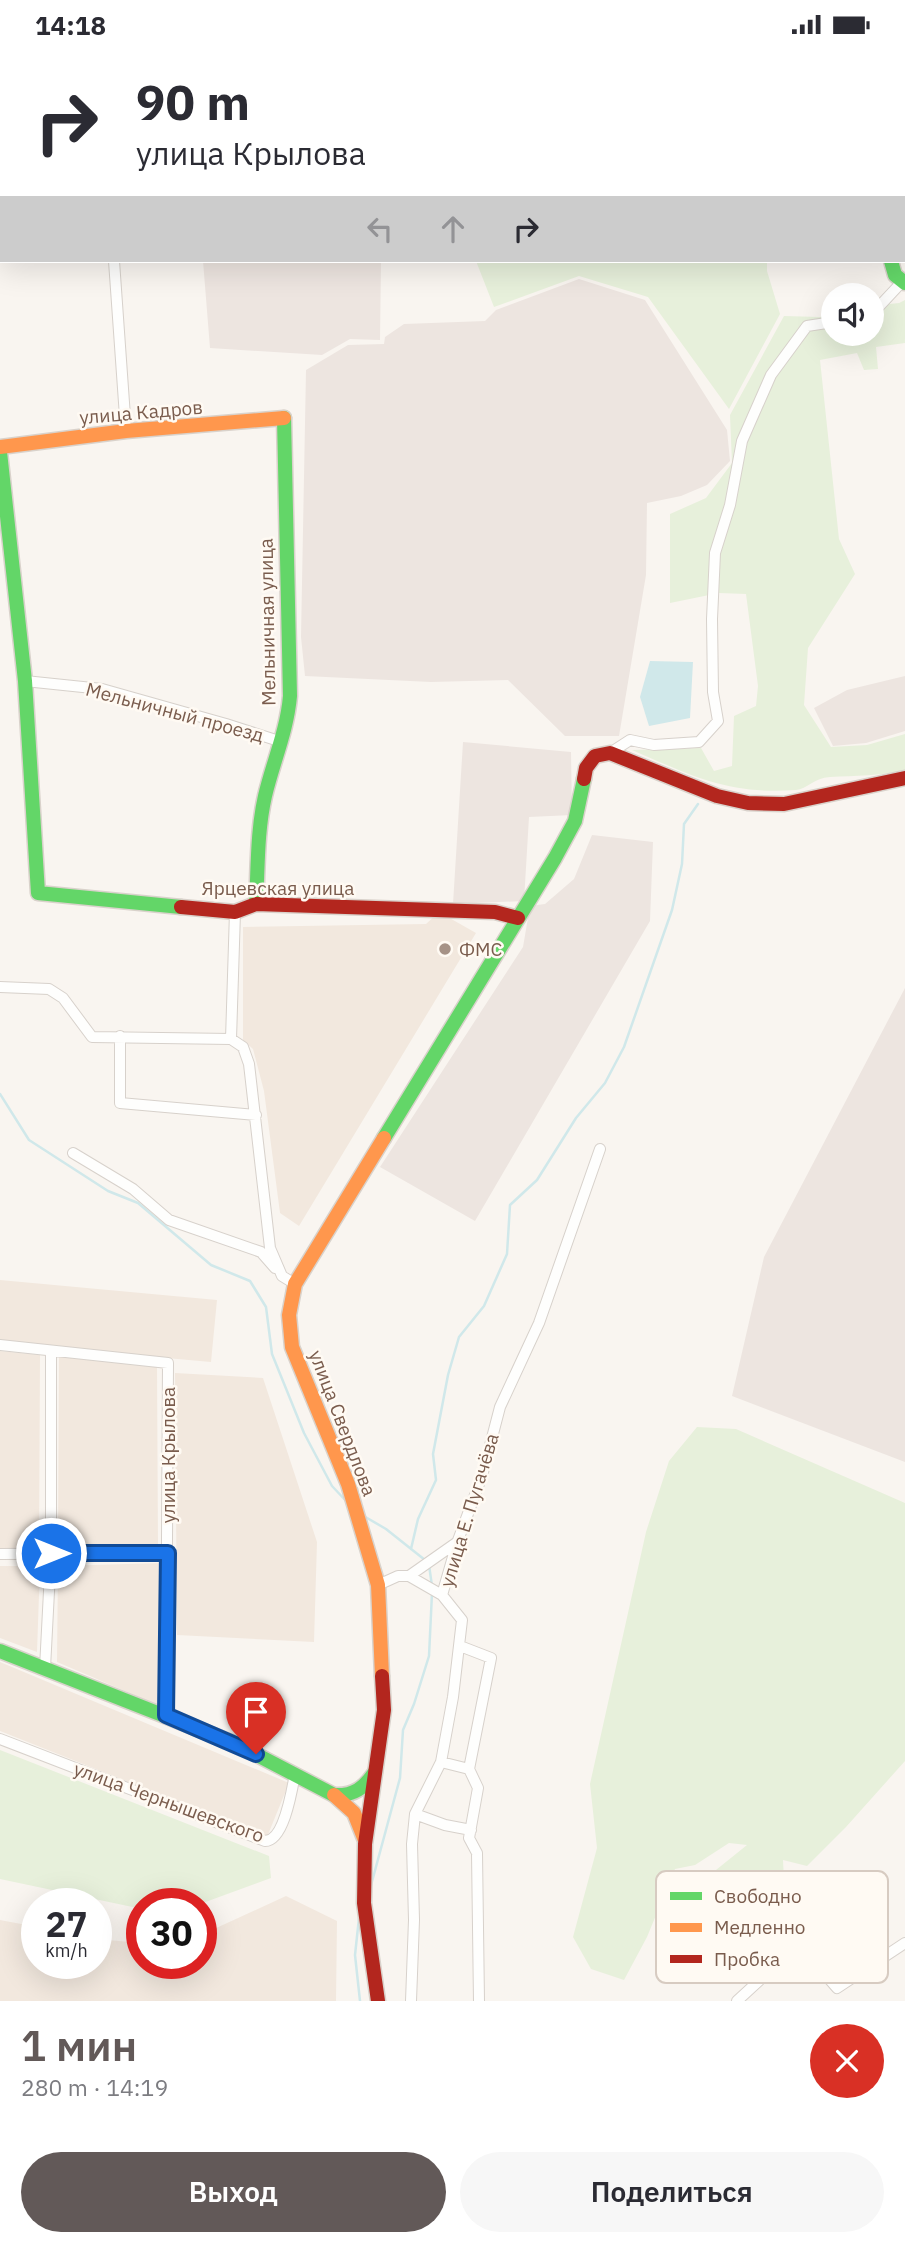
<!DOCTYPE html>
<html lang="ru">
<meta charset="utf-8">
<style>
body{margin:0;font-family:"IBM Plex Sans",sans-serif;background:#f7f7f7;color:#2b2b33;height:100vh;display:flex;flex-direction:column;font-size:26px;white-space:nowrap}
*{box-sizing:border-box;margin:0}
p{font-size:23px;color:#7c7c81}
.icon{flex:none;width:38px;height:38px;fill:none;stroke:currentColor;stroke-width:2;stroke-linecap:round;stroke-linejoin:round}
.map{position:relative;height:1952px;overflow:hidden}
.side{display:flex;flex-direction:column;background:#fff;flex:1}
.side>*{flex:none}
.hud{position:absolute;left:0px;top:0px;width:906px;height:214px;box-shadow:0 7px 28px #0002;background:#fff;color:#2b2b33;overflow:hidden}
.tools{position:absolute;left:821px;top:234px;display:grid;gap:14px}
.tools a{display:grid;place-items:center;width:63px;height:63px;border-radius:50%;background:#fff;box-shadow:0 7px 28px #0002;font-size:35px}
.speed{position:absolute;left:21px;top:1839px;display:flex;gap:14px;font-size:35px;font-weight:700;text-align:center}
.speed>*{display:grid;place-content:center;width:91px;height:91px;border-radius:50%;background:#fff;box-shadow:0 7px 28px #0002;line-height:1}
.speed small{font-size:18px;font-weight:400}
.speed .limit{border:10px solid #d22;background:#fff;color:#111}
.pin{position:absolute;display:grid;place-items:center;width:60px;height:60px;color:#fff;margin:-72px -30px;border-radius:50% 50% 50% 0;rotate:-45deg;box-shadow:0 0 7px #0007}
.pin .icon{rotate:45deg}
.me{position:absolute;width:77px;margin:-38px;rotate:90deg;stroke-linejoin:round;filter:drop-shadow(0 0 5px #0008)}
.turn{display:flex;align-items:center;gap:24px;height:147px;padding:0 21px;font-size:32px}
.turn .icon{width:91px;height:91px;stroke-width:2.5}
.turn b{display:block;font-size:49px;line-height:60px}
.lanes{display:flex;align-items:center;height:66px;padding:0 21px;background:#0003;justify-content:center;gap:35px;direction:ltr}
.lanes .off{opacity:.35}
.round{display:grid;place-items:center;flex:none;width:74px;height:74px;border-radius:37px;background:#f7f7f7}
.summary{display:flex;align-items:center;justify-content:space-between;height:119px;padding:0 21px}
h1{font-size:42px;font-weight:600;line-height:52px;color:#625958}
.cta{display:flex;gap:14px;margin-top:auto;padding:14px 21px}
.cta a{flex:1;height:80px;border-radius:42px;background:#625958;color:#fff;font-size:28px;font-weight:600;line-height:80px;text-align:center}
.cta a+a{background:#f7f7f7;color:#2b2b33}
.status{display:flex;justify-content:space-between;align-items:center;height:49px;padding:0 35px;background:#fff;direction:ltr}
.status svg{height:19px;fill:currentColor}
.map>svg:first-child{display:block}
</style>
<div class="status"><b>14:18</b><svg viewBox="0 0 49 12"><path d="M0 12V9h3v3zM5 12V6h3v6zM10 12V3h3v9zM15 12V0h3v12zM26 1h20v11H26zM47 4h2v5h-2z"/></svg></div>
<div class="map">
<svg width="905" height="1952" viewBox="0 0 905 1952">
<rect width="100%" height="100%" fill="#f9f5f0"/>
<!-- residential -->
<path fill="#f2e8de" d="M439,863L476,884L299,1177L280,1164L264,1042L253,1000L243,991V878L426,875Z
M0,1231L217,1251L211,1313L0,1294Z
M0,1302L40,1306L39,1499L0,1500Z
M59,1305L157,1317L158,1495L58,1498Z
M175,1324L263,1329L317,1493L314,1593L177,1586Z
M162,1514L160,1657L57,1613L58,1517Z
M0,1517H40L37,1603L0,1589Z
M0,1613L289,1734L267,1788L0,1682Z
M286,1847L337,1872L336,1952H0V1871L37,1878V1914H96V1890L142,1894V1914H201V1886Z"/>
<!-- industrial -->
<path fill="#ede5e0" d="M203,212H381L380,291L350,290L322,306L210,299Z
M579,230L645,251L727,381L730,412L707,436L681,447L647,454L646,526L619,687H565L508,631L431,633L305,627L301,588L306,321L348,296L384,295L385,288L404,275L485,272L496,261Z
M905,627V682L866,694L833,697L814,659L847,641Z
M463,693L571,703L572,766L529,768L524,852L453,855Z
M592,786L653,793L650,872L475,1172L380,1118L523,898L530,857L545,855L574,830Z
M905,939V1413L732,1347L764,1208Z"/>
<!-- green -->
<path fill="#e7f0db" d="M424,0H772L425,2Z
M476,212H767V222L780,265L729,360L648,248L579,227L494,258Z
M905,251V294L876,298L878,320L864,321L857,304L820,311L839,490L855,525L808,599L804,656L831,698L867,696L905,685V722C880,726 856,727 830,728C814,729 807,740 796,741C729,746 692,727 632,701L701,699L714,722L732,717L734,667L756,657L758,637L746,545L719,544L670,554V465L706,449L732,414L730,366L784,267L820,268L833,265V285H872V257L899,254Z
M697,1378L736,1380L905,1454V1712L846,1778L807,1817L783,1811L784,1830L736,1872L704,1890L682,1881L692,1851L711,1825L747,1796L729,1794L695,1816L675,1820L647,1888L624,1931L591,1920L573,1888L597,1799L590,1735L646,1483L669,1412Z
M0,1701L269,1807L271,1829L200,1855H142V1860L0,1830Z"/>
<!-- water -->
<path fill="#d0e8ea" d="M650,612L693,613L690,669L649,677L640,648Z"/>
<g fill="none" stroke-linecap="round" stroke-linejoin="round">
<!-- stream -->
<path stroke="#d0e8ea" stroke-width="2.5" d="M0,1045L29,1091L108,1142L138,1154L211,1216L250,1232L266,1258L272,1305L304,1384L332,1437L347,1453
M362,1466L386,1480L425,1511
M411,1500L418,1470L436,1431L433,1405L448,1326L459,1288L484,1257L507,1205L510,1156L537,1131L576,1069L605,1034L624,998L672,861L682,815L684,775L698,755
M429,1516L432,1537
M370,1840L400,1729L403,1681L414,1655L429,1607L432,1544
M359,1869L355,1906L360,1952"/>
<defs>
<path id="street" d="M0,177H2
M114,212L126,382
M872,265L902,233
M25,632L102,640L226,675L282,693
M610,704L630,691L654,696L699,693L718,672L713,643L712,570L715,504L730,456L742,392L771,326L807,277L833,273
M235,863L231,990L243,998L249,1015L270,1199L282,1227L295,1235
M0,938L49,940L63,949L92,988L231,990
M120,987V1054L256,1066
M73,1104L133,1140L169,1171L261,1203L275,1219
M0,1296L168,1314L166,1666
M0,1505L168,1504
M378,1536L398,1527H409
M442,1546L409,1527L456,1494
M460,1597L491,1609L469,1720L478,1739L469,1789L477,1804L479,1952
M45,1619L51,1504V1302
M0,1690L265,1792C284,1792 292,1741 295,1725
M441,1713L469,1720
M415,1765L445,1776L471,1781
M411,1952L414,1871L412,1795L415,1765L441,1713L453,1648L462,1571L442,1546L457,1494L482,1427L500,1358L539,1274L600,1100
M737,1952L776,1916H817L837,1939L905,1894"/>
<path id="fast" d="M867,0V2
M891,212L895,226L905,234
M0,403L25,632L38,844L181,858
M256,855C258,819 257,782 265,747C273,713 287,682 290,647L284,369
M384,1089L555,809L575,772L584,730
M0,1602L236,1695L334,1746C354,1747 364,1739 375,1723"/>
<path id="slow" d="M0,398L126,382L284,369
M382,1627L378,1536L348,1435L292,1298L289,1266L295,1235L384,1089
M334,1746L354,1764L364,1789"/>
<path id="jam" d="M584,730L586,719L595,707L610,704L717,747L748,754L784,755L905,729
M181,858L235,863L256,855L495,863L518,869
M378,1952L364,1854L365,1795L384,1661L382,1627"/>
</defs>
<!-- street casing -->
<use href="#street" stroke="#d7d1cb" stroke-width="12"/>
<!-- fast casing -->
<use href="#fast" stroke="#d9d2cb" stroke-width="17"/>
<!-- slow casing -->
<use href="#slow" stroke="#d9d2cb" stroke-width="17"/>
<!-- jam casing -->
<use href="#jam" stroke="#d9d2cb" stroke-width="17"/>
<!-- street -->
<use href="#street" stroke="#fefefd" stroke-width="10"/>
<!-- fast -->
<use href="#fast" stroke="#63d668" stroke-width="14"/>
<!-- slow -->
<use href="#slow" stroke="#ff974d" stroke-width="14"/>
<!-- jam -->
<use href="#jam" stroke="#b3261e" stroke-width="14"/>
</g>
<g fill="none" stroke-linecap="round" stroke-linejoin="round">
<defs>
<path id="route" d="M51,1504H168L166,1666L256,1705"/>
</defs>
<!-- route casing -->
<use href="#route" stroke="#114b97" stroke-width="18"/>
<!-- route -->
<use href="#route" stroke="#1a73e8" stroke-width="12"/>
</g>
<!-- markers -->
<circle fill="#a69286" stroke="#fffaf3" stroke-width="2.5" cx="445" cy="900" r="7"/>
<g text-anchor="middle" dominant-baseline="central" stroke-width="5" stroke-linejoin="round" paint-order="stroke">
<!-- street labels -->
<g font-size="19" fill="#7a5c4d" stroke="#fffaf3">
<text transform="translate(141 363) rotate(-5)">улица Кадров</text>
<text transform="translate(267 573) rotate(-91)">Мельничная улица</text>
<text transform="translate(175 663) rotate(15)">Мельничный проезд</text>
<text x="278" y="839">Ярцевская улица</text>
<text transform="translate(343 1374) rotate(69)">улица Свердлова</text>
<text transform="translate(168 1406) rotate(-90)">улица Крылова</text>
<text transform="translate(469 1461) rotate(-73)">улица Е. Пугачёва</text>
<text transform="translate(169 1753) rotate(20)">улица Чернышевского</text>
</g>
<!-- poi labels -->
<g font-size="19" fill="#7a5c4d" stroke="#fffaf3" text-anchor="start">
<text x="459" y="900">ФМС</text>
</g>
</g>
<!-- legend -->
<rect x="656" y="1822" width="232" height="112" rx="10" fill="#fffaf3" stroke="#d7cbc1" stroke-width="2"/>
<rect x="670" y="1843" width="32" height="8" fill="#63d668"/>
<rect x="670" y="1874" width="32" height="9" fill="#ff974d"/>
<rect x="670" y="1906" width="32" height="8" fill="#b3261e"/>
<g font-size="19" fill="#7a5c4d">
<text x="714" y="1854">Свободно</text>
<text x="714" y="1885">Медленно</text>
<text x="714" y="1917">Пробка</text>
</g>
</svg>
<div class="tools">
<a><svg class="icon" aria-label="sound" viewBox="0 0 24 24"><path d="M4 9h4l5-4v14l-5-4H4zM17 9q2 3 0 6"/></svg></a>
</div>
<div class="speed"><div>27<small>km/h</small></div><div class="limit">30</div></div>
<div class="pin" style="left:256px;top:1705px;background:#d93025"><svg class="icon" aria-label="arrive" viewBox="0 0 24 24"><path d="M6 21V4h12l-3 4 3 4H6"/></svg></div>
<svg class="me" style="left:51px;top:1504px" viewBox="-20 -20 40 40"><circle r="17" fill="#1a73e8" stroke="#fff" stroke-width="3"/><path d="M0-11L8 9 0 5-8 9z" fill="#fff"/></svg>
<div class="hud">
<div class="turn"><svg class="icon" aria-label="right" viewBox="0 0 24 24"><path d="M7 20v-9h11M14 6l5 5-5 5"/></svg><div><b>90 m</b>улица Крылова</div></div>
<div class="lanes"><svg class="icon off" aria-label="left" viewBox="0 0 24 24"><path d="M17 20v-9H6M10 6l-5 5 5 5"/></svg><svg class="icon off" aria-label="ahead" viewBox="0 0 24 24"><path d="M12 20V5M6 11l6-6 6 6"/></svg><svg class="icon" aria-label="right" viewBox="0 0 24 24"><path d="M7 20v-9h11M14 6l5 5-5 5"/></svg></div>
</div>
</div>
<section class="side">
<div class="summary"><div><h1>1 мин</h1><p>280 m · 14:19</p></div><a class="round" style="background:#d93025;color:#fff"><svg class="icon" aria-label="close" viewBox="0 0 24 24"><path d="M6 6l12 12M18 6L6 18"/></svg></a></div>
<div class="cta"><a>Выход</a><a>Поделиться</a></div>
</section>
